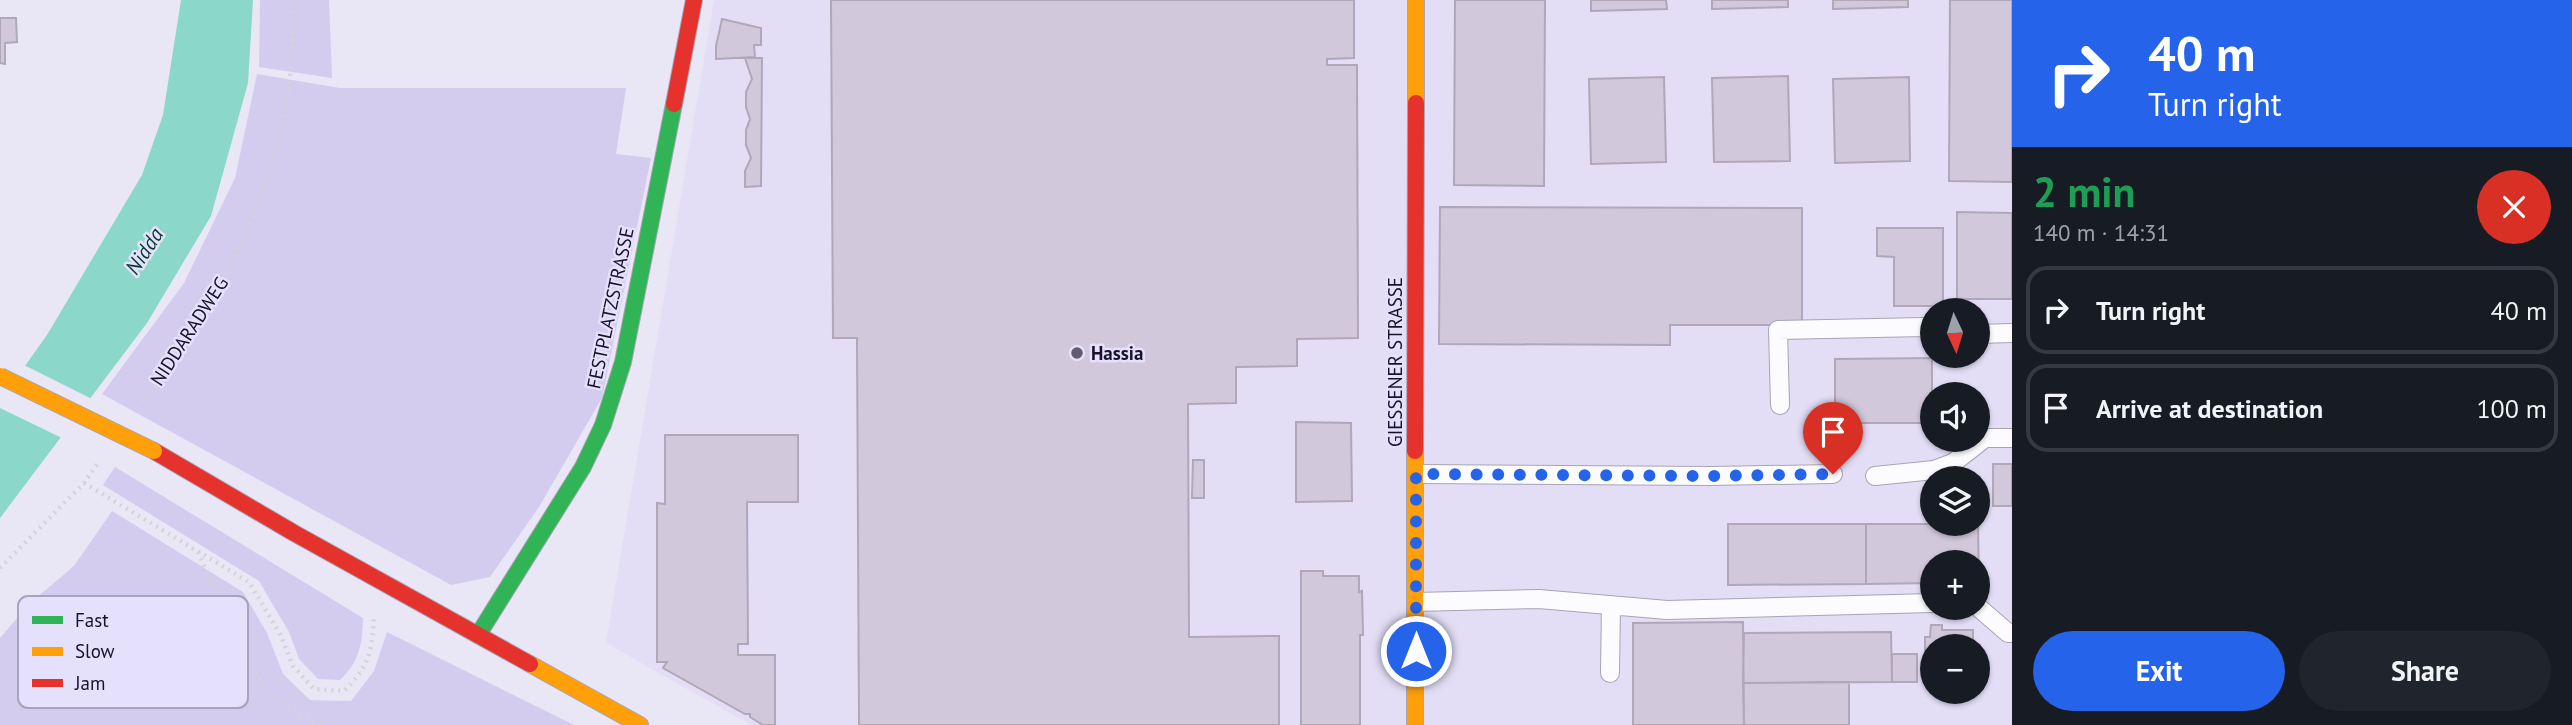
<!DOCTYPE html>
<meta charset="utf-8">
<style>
body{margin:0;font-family:"PT Sans",sans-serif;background:#20242c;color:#f1f3f6;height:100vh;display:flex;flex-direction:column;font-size:26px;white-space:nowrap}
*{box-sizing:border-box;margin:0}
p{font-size:23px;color:#9ea1a6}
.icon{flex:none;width:38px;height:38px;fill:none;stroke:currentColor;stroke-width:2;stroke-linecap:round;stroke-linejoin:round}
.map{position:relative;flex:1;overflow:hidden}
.panel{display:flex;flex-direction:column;background:#171b24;width:560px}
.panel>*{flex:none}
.banner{background:#2563eb;color:#fff;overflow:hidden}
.needle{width:46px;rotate:176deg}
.fabs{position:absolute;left:1920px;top:298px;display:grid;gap:14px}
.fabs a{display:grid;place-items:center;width:70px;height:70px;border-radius:50%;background:#171b24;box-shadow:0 2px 5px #0004;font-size:35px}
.pin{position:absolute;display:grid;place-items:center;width:60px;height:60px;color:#fff;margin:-72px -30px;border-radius:50% 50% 50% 0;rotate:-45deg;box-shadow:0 0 7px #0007}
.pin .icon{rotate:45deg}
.me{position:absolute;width:77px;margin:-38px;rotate:0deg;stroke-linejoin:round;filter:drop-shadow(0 0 5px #0008)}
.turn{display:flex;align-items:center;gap:24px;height:147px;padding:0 21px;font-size:32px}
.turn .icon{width:91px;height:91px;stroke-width:2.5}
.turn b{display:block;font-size:49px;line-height:60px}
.round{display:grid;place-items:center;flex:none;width:74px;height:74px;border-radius:37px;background:#20242c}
.head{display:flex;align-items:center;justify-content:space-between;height:119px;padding:0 21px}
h1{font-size:42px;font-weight:700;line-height:52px;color:#1e9e55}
.button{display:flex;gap:14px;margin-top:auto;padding:14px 21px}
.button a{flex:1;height:80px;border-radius:42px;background:#2563eb;color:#fff;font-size:28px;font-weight:700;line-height:80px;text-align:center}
.button a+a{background:#20242c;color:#f1f3f6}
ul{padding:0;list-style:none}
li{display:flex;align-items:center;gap:21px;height:88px;margin:0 14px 10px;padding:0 7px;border:4px solid #363941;border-radius:21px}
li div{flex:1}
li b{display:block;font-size:26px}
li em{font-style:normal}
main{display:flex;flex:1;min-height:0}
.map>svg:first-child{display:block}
</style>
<main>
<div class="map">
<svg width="2012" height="725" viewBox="0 0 2012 725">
<rect width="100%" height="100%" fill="#e9e6f5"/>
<!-- built -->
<path fill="#e3def6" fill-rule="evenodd" d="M714,0H2012V725H751L606,643ZM1932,310H1978V355H1932ZM1932,394H1978V439H1932ZM1932,478H1978V523H1932ZM1932,562H1978V607H1932ZM1932,646H1978V691H1932Z"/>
<!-- green -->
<path fill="#d4ccef" d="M260,0H329L332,78L259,67Z
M257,74L340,88H626L616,154L651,158L602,398L539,507L490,577L451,585L102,394L184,283L235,178Z
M115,467L363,618C362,645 360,661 340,680L318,679L299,659L289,632L259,581L103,485Z
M112,511L243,592L267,633L283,674L310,700L351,701L374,671L387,632L574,725H0V638L29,604L74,566Z"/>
<!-- water -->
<path fill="#8bd8ca" d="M181,0H253L248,83L211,216L147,323L0,518V401L47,335L142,175L163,115Z"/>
<!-- pier -->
<path fill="#e9e6f5" d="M22,364L94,400L64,439L0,408V395Z"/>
<!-- building -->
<path fill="#d2c8db" stroke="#b0a7b8" stroke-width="2" d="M831,0H1354V58L1327,59V65H1357L1358,338L1297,339V366L1236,367V403L1188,404L1189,637L1279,636V725H859L857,338H833Z
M1455,0H1545L1544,186L1454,185Z
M1591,0H1666L1667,9L1591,11Z
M1712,0H1788V7L1712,9Z
M1833,0H1908V7L1833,9Z
M1950,0H2012V182L1949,181Z
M0,18H16L17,42L5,43V64L0,63Z
M722,19L761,28V45H754L755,57L716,59V46Z
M745,58H762L761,186L745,187V171L751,158L746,145V130L750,119L746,107V92L752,79Z
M1788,76L1790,161L1714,162L1712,78Z
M1664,77L1666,162L1591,164L1589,79Z
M1909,77L1910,161L1835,163L1833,79Z
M1440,207L1802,208V325H1670V345L1439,344Z
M1957,212L2012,213V299H1957Z
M1877,228H1943V306H1894V257L1877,256Z
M1932,358V423H1835V359Z
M1296,422L1351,423L1352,501L1296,502Z
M665,435H798V502H747L748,644H738V655H775V725H763L750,717V714H745L663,668L667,662H657V503L665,504Z
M1193,460H1204V498H1192Z
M1993,464H2012V506H1993Z
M1728,524H1866V584L1728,585Z
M1866,524H1978L1979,583L1978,562H1932V583L1866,584Z
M1301,571H1323V576H1359V592L1362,591L1363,635H1360V725H1301Z
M1743,622L1744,725H1633V623Z
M1931,625H1942V630H1973V646H1932V668H1930V652H1925V637H1930Z
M1891,632L1892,682L1743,683L1744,633Z
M1892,654H1917V682H1892Z
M1849,682V725H1744L1743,683Z"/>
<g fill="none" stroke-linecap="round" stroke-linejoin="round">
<defs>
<path id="lane" d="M1978,334L2012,333
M1780,405L1778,330L1924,327L1932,329
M1416,474L1710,476L1833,474
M1875,476L1934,470L1953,463L1985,438H2012
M1416,602L1539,599L1667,610L1932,603
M1978,607L2008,633H2012
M1610,673L1611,605"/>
<path id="fast" d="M478,635L583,467L603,425L623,362L674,104"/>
<path id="slow" d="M1416,103V0
M530,664L640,725
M1415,725V451"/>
<path id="jam" d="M674,104L694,0
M154,451L294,533L530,664
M1415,451L1416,103"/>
</defs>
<!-- lane casing -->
<use href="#lane" stroke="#a8a4b6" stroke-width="20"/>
<!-- fast casing -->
<use href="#fast" stroke="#a8a4b6" stroke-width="18"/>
<!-- slow casing -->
<use href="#slow" stroke="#a8a4b6" stroke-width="18"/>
<!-- jam casing -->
<use href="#jam" stroke="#a8a4b6" stroke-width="18"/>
<!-- path -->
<path stroke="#d5d3d9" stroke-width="4.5" stroke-dasharray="2 5" stroke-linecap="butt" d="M138,409C166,370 196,332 218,290C247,238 277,165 286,106C292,71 293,35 294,0
M84,483L249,582L281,636L293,666L314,689L344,691C370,665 372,651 374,615
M198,552L239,641L265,689L292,711L321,725
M0,568L84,483L99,461"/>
<!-- lane -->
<use href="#lane" stroke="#fcfbfe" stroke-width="18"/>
<!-- fast -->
<use href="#fast" stroke="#30b455" stroke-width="16"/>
<!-- slow -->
<use href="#slow" stroke="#ff9f0a" stroke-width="16"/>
<!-- jam -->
<use href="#jam" stroke="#e5322d" stroke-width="16"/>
<defs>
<path id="slow-bridge" d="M0,376L154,451"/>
</defs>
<!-- slow-bridge casing -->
<use href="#slow-bridge" stroke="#a8a4b6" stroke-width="18" stroke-linecap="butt"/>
<!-- slow-bridge -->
<use href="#slow-bridge" stroke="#ff9f0a" stroke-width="16"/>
</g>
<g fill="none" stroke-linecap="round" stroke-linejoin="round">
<!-- route -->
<path stroke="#2563eb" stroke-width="12" stroke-dasharray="0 21.6" d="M1416,651V474L1710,476L1833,474"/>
</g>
<!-- markers -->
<circle fill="#615c71" stroke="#e5e0fb" stroke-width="2.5" cx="1077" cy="353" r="7"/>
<g text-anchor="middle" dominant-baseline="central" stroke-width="5" stroke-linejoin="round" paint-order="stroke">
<!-- street labels -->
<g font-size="19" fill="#18122a" stroke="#e5e0fb">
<text transform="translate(610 308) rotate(-78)">FESTPLATZSTRASSE</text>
<text transform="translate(189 331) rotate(-57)">NIDDARADWEG</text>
<text transform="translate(1395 362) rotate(-90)">GIESSENER STRASSE</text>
</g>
<!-- poi labels -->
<g font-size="19" font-weight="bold" fill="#18122a" stroke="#e5e0fb" text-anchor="start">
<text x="1091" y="353">Hassia</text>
</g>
<!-- water labels -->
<g font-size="21" font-style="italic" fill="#053a2f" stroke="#e5e0fb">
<text transform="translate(144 251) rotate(-57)">Nidda</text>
</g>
</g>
<!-- legend -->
<rect x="18" y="596" width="230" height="112" rx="10" fill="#e5e0fb" stroke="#a8a2bc" stroke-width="2"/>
<rect x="32" y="616" width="31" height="8" fill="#30b455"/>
<rect x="32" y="647" width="31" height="9" fill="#ff9f0a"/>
<rect x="32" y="679" width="31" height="8" fill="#e5322d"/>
<g font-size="19" fill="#18122a">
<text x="75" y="627">Fast</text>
<text x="75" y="658">Slow</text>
<text x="75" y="690">Jam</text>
</g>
</svg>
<div class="fabs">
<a><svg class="needle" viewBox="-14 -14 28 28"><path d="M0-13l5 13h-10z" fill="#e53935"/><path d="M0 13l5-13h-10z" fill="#9ea1a6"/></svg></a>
<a><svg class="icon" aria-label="sound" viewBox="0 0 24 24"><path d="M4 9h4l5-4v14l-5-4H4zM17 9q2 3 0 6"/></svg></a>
<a><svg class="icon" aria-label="layers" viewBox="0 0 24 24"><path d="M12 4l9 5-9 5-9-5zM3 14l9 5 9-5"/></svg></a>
<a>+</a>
<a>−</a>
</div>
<div class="pin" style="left:1833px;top:474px;background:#d93025"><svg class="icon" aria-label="arrive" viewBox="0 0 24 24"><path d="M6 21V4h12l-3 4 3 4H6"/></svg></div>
<svg class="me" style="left:1416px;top:651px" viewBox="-20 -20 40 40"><circle r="17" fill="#2563eb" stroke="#fff" stroke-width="3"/><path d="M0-11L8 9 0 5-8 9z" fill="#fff"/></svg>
</div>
<section class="panel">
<div class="banner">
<div class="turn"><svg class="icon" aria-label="right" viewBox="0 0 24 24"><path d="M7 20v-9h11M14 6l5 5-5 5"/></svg><div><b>40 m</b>Turn right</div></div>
</div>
<div class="head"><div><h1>2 min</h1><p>140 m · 14:31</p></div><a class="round" style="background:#d93025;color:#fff"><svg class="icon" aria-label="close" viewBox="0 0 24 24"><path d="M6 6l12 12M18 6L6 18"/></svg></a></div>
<ul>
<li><svg class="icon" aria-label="right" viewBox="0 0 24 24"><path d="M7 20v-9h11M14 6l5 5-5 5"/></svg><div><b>Turn right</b></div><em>40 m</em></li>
<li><svg class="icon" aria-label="arrive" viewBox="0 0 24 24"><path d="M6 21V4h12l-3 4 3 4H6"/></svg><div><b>Arrive at destination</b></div><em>100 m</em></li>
</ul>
<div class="button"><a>Exit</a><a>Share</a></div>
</section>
</main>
